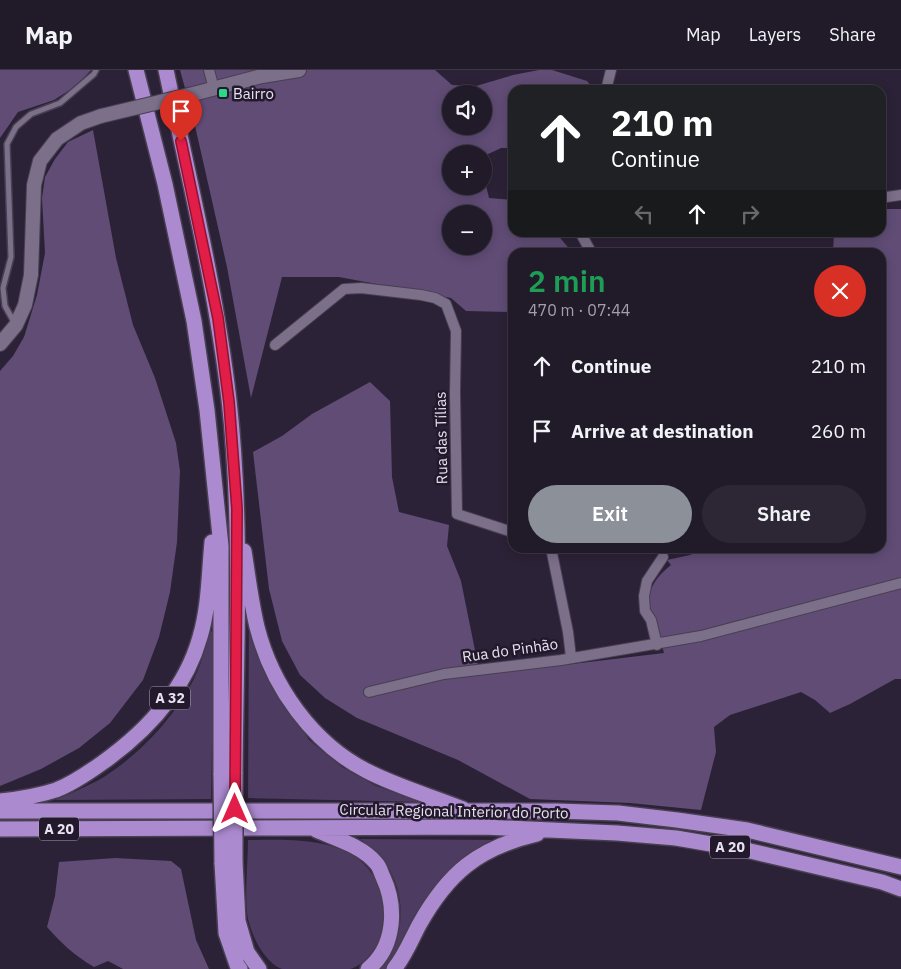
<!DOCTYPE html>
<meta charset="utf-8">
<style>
body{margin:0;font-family:"IBM Plex Sans",sans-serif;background:#2d2735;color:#f1f3f6;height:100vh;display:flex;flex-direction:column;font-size:19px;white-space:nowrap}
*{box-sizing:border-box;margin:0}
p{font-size:16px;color:#a2a1a8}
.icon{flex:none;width:28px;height:28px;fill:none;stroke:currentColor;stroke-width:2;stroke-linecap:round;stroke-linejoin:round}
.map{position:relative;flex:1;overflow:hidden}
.sheet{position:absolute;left:508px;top:178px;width:378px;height:305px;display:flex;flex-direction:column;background:#211a29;border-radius:15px;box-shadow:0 2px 12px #0003,0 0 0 1px #3e3846}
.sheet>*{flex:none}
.banner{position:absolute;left:508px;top:15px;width:378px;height:152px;border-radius:15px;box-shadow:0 2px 12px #0003,0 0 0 1px #3e3846;background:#202124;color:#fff;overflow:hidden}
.tools{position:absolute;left:442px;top:15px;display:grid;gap:10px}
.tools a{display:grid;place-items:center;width:50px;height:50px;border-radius:50%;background:#211a29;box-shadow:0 2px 12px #0003,0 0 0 1px #3e3846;font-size:25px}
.pin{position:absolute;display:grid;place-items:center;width:42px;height:42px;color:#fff;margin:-51px -21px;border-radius:50% 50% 50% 0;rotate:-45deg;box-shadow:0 0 5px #0007}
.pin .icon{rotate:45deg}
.me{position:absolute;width:55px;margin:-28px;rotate:0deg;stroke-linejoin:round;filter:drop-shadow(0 0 4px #0008)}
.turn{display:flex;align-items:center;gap:18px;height:105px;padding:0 20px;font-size:22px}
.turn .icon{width:65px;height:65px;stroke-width:2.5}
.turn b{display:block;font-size:35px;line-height:42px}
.lanes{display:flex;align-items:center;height:48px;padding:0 20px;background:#0003;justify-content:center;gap:25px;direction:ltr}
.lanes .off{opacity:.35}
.round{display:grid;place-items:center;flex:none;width:52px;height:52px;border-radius:26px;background:#2d2735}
.summary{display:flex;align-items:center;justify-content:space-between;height:85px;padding:0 20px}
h1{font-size:30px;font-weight:600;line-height:38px;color:#1e9e55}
.action{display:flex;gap:10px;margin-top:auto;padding:10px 20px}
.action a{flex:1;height:58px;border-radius:30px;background:#8c9099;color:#fff;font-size:20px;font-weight:600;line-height:58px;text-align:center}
.action a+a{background:#2d2735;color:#f1f3f6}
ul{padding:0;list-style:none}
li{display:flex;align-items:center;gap:15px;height:65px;padding:0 20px}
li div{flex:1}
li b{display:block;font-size:19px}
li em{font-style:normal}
header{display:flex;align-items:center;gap:30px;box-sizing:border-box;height:70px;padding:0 25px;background:#211a29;border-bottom:1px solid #3e3846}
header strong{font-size:24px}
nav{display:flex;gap:28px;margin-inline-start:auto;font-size:18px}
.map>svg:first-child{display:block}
</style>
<header>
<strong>Map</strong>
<nav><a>Map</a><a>Layers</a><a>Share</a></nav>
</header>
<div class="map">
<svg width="901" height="899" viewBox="0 0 901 899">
<rect width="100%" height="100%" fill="#2c2237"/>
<!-- green -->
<path fill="#4d3b61" d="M249,552L283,630L309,670L342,697L376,716L423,732L248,728Z
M214,561L211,729L55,730C69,724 83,718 97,711C136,689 179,644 197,602C203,590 205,575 209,562Z
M360,769L497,770L470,787L395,889L386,899H379C410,866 407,812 375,781C370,776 365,773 360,769Z
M248,770C291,770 356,765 377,813C381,821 384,828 384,838C385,859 381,874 366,889C362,893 355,898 350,899C343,899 286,899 282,899C264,892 252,866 248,849C244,829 248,792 248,770Z"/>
<!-- forest -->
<path fill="#604c75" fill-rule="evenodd" d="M0,0H91L76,16L54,30L18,42L0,68Z
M180,0H435L452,15L476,16L513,5L539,0H552L587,11L595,20H512V78H501L484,86V84H451V116H484V107L489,128L512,130V162L556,163L572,182H512V242L466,241L451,228L339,207H282L251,328L227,197L193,47ZM451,24H484V56H451ZM451,144H484V176H451Z
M93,60L116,188L133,255L155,308L176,373L180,401L177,472L170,522L159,567L143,610L110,653L79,678L41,699L0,716V301L13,286L24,267L37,225L45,183L42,128L45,107L55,89L68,72Z
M880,139H901V609H895L850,634L830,643L815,630L801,622L730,645L714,657L716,682L701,740L630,733L530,729L458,690L357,648L325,628L300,605L282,571L269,519L253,382L282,366L312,344L370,312L390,331L392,407L399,442L449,455L447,476L461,511L480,605L664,583C655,545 633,525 671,495L667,490L690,485L704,478H880V182H833L834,163L880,162Z
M115,788L171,791L181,799L196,870L209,899H123L108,891L94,897C75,886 61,873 47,857L55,826L59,792Z"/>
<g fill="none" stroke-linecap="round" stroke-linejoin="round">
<defs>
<path id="lane" d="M14,252L5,236L3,218L11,187L7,74L16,57L31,44L60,33L94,4L96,0"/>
<path id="street" d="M209,0L214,19
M606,20L611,0
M880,128L901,125
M580,162L591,182
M275,275L344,219L361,218L421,225L435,228L446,234L456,261L455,323L457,444L512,462
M553,478L552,483L568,562L571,587
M657,575L651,550L645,541L644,526L647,511L663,487
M369,622L444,604L561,590L701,566L901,513"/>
<path id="secondary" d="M197,23L262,6L299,0
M0,274L16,255L25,235L31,205L34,115L40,91L57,69L81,53L101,46"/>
<path id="highway" d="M136,0L165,114L194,251L207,340L221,476V705
M166,0C189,109 216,219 229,330C243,454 236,580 235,704
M244,481C248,506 251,532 257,557C272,616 312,673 367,701C398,717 431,726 463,739
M0,731C18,729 38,726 56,720C72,714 88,703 102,693C147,661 185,621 200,567C209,537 209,503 212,472
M0,741H556L618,743L677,750L747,760L901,797
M0,759L483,757L617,763L676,768L746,780L882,812L901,819
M316,760C336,769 362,776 376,793C380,797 381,803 383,807C397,837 395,877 368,899
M235,791L238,851L247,882L259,899
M222,793L226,863L237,895L240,899
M394,899C405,886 411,870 419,855C448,803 478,778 537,764"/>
</defs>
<!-- lane casing -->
<use href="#lane" stroke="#483f50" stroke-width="8"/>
<!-- street casing -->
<use href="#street" stroke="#483f50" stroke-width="12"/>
<!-- secondary casing -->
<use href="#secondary" stroke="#483f50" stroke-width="16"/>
<!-- highway casing -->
<use href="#highway" stroke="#483f50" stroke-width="18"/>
<!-- lane -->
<use href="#lane" stroke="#7b6f89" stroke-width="5"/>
<!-- street -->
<use href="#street" stroke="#7b6f89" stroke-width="10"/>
<!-- secondary -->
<use href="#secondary" stroke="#7b6f89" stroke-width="14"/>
<!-- highway -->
<use href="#highway" stroke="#ac8ad0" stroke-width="15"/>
<defs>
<path id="secondary-bridge" d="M101,46L197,23"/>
<path id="highway-bridge" d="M221,705L222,793
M235,791V704"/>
</defs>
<!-- secondary-bridge casing -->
<use href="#secondary-bridge" stroke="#483f50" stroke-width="16" stroke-linecap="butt"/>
<!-- highway-bridge casing -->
<use href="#highway-bridge" stroke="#483f50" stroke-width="18" stroke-linecap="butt"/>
<!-- secondary-bridge -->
<use href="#secondary-bridge" stroke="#7b6f89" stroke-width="14"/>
<!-- highway-bridge -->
<use href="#highway-bridge" stroke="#ac8ad0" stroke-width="15"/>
</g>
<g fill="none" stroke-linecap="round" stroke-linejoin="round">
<defs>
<path id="route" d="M181,71L218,248L229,332L237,439L235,739"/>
</defs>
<!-- route casing -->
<use href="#route" stroke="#92132f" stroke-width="12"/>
<!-- route -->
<use href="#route" stroke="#e11d48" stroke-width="9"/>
</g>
<!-- markers -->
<rect fill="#2ad885" stroke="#23192d" stroke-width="2" x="218" y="18" width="10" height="10" rx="2.5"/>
<g text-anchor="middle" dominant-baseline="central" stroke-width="5" stroke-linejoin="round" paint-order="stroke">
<!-- shield labels -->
<g fill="#23192d" stroke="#ada6b6" stroke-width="1">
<rect x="150" y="616.5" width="40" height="23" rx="4"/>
<rect x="39" y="747.5" width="40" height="23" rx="4"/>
<rect x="710" y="765.5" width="40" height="23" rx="4"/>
</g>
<g font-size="14" font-weight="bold" fill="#e8e2f0">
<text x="170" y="628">A 32</text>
<text x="59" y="759">A 20</text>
<text x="730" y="777">A 20</text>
</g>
<!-- poi labels -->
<g font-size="15" fill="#e8e2f0" stroke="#23192d" text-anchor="start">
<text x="233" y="23">Bairro</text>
</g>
<!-- street labels -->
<g font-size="15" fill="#e8e2f0" stroke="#23192d">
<text transform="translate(441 368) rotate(-91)">Rua das Tílias</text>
<text transform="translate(510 580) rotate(-8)">Rua do Pinhão</text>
<text transform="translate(454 741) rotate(1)">Circular Regional Interior do Porto</text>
</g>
</g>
</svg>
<div class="tools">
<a><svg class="icon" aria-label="sound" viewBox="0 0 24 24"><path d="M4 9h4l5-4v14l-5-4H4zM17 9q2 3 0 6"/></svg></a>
<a>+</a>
<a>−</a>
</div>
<div class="pin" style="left:181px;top:71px;background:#d93025"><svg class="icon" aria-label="arrive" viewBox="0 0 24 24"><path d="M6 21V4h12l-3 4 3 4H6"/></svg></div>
<svg class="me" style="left:235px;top:739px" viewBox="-20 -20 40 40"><path d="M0-17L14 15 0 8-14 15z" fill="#e11d48" stroke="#fff" stroke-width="4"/></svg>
<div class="banner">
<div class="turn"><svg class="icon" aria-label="ahead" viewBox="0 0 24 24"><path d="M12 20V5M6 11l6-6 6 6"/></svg><div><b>210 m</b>Continue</div></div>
<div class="lanes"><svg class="icon off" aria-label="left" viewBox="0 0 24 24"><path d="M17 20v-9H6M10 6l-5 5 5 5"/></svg><svg class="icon" aria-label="ahead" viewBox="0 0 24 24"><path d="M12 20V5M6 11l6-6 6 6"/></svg><svg class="icon off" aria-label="right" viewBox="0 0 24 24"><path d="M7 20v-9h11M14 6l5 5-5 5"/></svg></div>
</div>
<section class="sheet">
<div class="summary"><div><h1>2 min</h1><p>470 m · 07:44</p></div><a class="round" style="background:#d93025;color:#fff"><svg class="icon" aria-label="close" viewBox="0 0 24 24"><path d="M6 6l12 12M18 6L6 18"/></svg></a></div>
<ul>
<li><svg class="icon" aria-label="ahead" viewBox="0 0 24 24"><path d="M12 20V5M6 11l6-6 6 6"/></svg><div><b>Continue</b></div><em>210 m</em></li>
<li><svg class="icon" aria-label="arrive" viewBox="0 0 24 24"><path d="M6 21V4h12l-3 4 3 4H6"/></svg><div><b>Arrive at destination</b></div><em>260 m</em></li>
</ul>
<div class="action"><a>Exit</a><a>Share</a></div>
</section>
</div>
